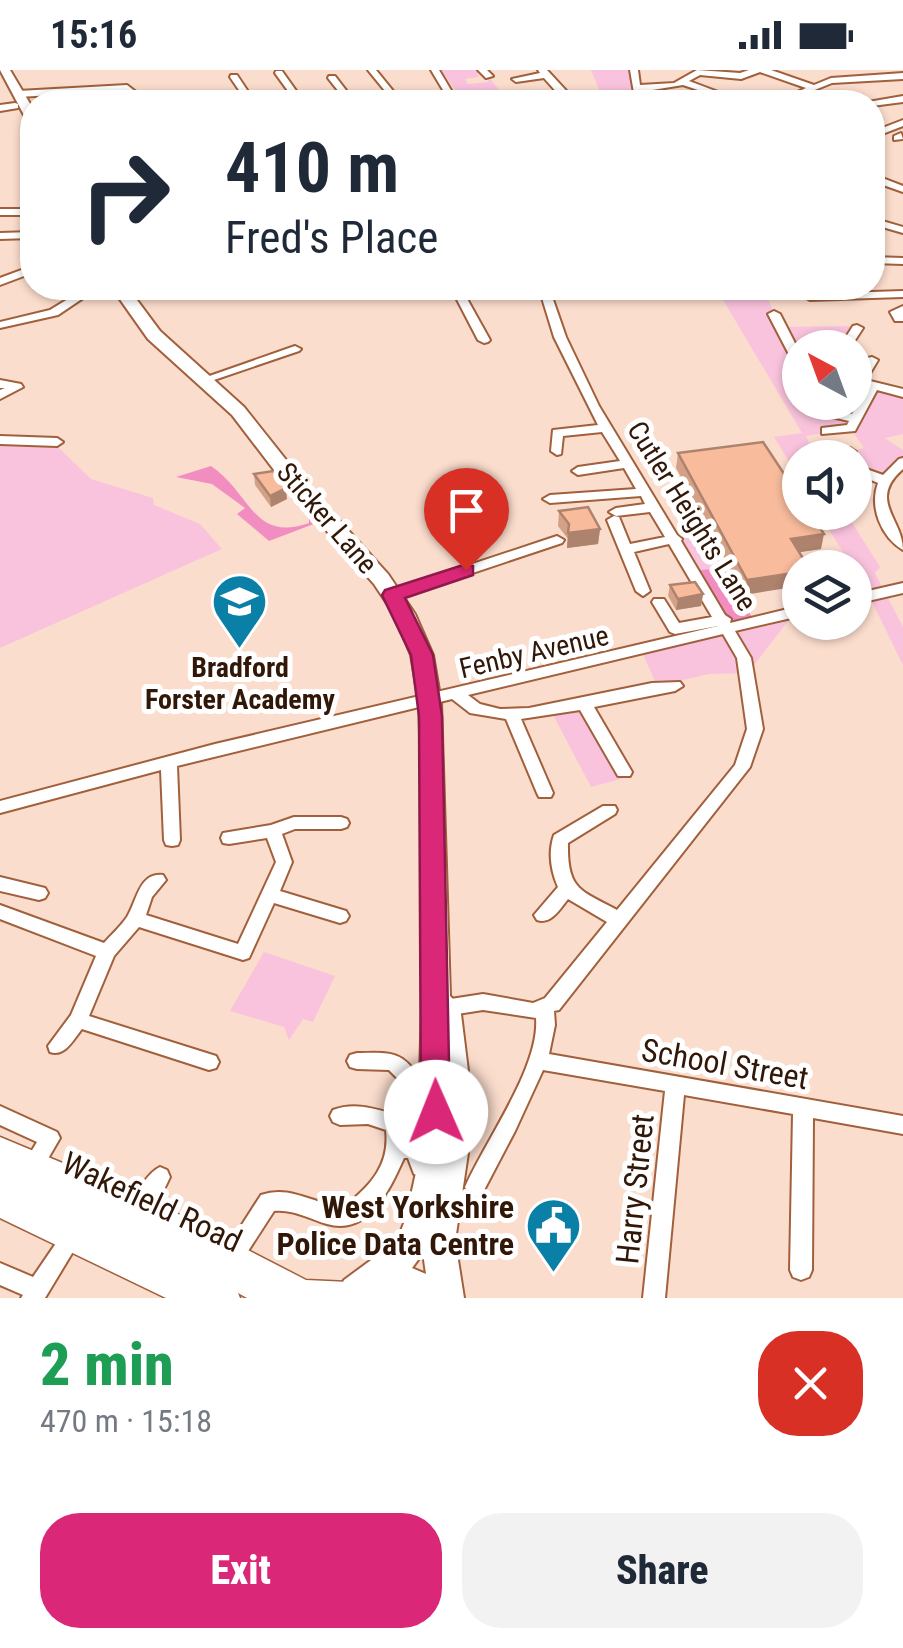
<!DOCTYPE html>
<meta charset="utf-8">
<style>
body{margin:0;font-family:"Roboto Condensed",sans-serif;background:#f2f2f3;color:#1f2937;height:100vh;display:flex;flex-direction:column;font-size:38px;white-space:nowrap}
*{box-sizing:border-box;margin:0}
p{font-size:32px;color:#747a83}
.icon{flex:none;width:55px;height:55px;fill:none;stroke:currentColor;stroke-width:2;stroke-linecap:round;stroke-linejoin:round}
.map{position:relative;height:1228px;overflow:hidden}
.sheet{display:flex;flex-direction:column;background:#fff;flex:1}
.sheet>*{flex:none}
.banner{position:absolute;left:20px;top:20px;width:865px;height:210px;border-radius:40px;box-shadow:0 2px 8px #0004;background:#fff;color:#1f2937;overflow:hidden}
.needle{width:65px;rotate:319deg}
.buttons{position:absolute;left:782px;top:260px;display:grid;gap:20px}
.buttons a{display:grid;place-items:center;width:90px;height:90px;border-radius:50%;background:#fff;box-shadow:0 2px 8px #0004;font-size:50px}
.pin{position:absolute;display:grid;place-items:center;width:85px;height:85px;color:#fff;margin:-102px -42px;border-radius:50% 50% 50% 0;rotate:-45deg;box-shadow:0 0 10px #0007}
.pin .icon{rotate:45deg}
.me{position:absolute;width:110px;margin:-55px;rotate:359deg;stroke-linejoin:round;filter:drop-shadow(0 0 8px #0008)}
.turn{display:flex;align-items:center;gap:35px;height:210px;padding:0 40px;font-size:45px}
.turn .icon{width:130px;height:130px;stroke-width:2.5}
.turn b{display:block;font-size:70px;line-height:85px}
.round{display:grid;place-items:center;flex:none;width:105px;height:105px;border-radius:40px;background:#f2f2f3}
.overview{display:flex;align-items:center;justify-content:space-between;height:170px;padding:0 40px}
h1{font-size:60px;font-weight:800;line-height:75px;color:#1e9e55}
.button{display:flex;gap:20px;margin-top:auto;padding:20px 40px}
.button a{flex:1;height:115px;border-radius:40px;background:#db2777;color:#fff;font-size:40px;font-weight:800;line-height:115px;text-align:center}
.button a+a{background:#f2f2f3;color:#1f2937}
.status{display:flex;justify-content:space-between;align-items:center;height:70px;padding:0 50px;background:#fff;direction:ltr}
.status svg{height:28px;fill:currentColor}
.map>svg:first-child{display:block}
</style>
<div class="status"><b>15:16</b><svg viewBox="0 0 49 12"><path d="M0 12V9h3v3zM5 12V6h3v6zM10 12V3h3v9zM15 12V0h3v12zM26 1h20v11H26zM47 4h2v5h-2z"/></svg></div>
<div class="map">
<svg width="903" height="1228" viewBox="0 0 903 1228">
<rect width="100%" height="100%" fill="#fbddcd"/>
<!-- green -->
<path fill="#fac3dd" d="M441,0H478V7L465,9L468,14L488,12L489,7L508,32H464Z
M591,0H629L636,32H604Z
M716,218H813L816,222L767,226L779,257L855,256L841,277L800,278V315L794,325L800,332L856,349L873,316L903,323V364L885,368L903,380V392L883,410L855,399L850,382L864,378L851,359L806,366L816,387L800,388V410L774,367L802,363Z
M0,376L58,377L91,409L153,428L154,435L200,454L222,479L0,578Z
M819,443H846L880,497L875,503L903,557V595L869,526L855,529V498L836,497L844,484Z
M706,463L724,497L695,501L675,469Z
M795,542L748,603L709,604L657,616L642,582Z
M584,633L628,707L591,717L550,639Z
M264,882L335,906L313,952L303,949L289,970L284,957L230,941Z"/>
<!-- forest -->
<path fill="#f28dc1" d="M211,396C251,423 253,473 309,453V449L319,452L269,471L237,444L245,438L212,414L176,407Z
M724,497L754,551L729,558L695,501Z"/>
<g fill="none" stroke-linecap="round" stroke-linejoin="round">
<defs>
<path id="minor" d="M368,0H376L402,32H394Z
M431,0H439L458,32H450L448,30L413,32L417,29L446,25Z
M478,0H487L493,6L486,8Z
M538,0H547L572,27L574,32H529V29L532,28L561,27L544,8L516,12L512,9L540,3Z
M630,0H638L640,15L674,13L697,0L740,3L749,0H771L814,15L831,8L903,3V9L832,13L785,32H775L806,18L760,2L741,9L700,5L689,11L745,32H734L683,15L634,23Z
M276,1H282L304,32H296L275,3Z
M231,5H237L255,32H247L230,7Z
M329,6H335L355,32H347L328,8Z
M127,15L149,32H140L125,21L18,27L14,24L18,21Z
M903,26V32L872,36V32H868Z
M202,28L205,29L207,32H199V29Z
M15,33L18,34V38L0,41V35Z
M903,50V56L872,68V62Z
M901,63L903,69L894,70V66Z
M872,104L903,116V122L872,111Z
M0,139H32V145H0Z
M872,148L903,157V163L872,154Z
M32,162V168L0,169V163Z
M872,187L903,188V194L872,193Z
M32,196V203L0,215V208Z
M86,218H98L58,245L0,258V252L50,240Z
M451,218H461L490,270L488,272L484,273L478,270Z
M539,218H549L566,267L599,336L677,465L682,469L681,471L725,545L731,549L730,553L800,536V546L735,561L751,588L763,659L750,697L559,940L554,941L555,955L549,984L903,1046V1064L813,1048L812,1200L809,1207L801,1210L793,1207L790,1200L793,1044L684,1025L665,1228H643L665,1021L543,1000L515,1061L482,1124L475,1127L468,1124L465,1117C485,1071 540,997 536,948L483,940L438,947L431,945L429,939L431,933L438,931L483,924L533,933L545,928L607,852L568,829C560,839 551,855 537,850L534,845L558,817C551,801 548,782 554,765L603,736H615L617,740L615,744L568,773C567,820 580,820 617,840L735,695L747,659L737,588L723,564L468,625L480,634L500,639L529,638L652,613L680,612L683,616L675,621L594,637L632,702L630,706H618L580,640L521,649L553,723L551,727H539L537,723L506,649L470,643L452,629L177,696L180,770L178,775L172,776L166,775L164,770L161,700L0,743V731L215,674L718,556L675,564L670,562L652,532L654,529H664L679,553L712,547L669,474L634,482L650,521L643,526L636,521L607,450L614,446L619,447L630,474L665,467L650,442L616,446L609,442L616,438L645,434L641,426L550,433L543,429L550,425L636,419L624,398L578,405L572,401L578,397L620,391L602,362L563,366L561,384L557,385L551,381L553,360L598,355L554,267Z
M903,221V227L810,230L805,227L810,224Z
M903,236V251H895L890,242Z
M774,241L780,244L800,283V297L794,294L768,244Z
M857,255L863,258L850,278H839L853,256Z
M295,276L301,279L299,281L208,312L204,314L198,310Z
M872,287L878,290L866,310L903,319V327L877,320L855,361L822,364V358L847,355L849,351L815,343L813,340L819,336L852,344L866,317L855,315V307L868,288Z
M800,306V318L794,322L790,321C786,316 795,308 800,306Z
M0,310L21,314L23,317L0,329V320L5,318H0Z
M0,366L57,368L63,372L57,376L0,374Z
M850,378L856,382L855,391V388H845L844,382Z
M903,388V399C867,430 903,449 903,480C881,467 869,437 878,413L855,403V395L883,405L899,389Z
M557,466L564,470L562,473L398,528L393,530L386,525L388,522Z
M903,513V523L855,534V524Z
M294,747H341L347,749L349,753L347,757L341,759H295L282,764L292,792L280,821L346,841L349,846L346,851L340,853L274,833L249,888L243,890L139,857L114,886L89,946L216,986L219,992L216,998L209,1000L82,959C73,970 65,987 50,982L48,976L71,945L96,886L0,849V835L104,873C111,865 121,856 127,847C137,831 139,802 163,805L166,810L152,827L146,845L238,874L276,792L267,768L229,774L223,773L221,768L223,763L271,755Z
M0,807L45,818L48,823L45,828L39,830L0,821Z
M357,983C387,983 402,979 419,1008L405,1054L407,1070L422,1072L431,1097L428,1104L421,1106L414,1104L408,1088H404C390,1119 369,1166 327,1154C309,1149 294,1139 274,1141L241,1192L234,1195L227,1192L223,1185L227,1178L261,1125C292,1114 314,1136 345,1136C371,1115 390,1095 386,1060L368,1054L340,1055L333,1052L330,1046L333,1040C352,1033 370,1037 389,1043L399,1010L389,1000L357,999L350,997L347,991L350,985Z
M0,1036L57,1062L60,1068L42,1099L35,1101L28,1099L25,1092L37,1072L0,1055Z
M160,1097L167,1100L170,1107C164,1120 154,1141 141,1147L134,1144L131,1137C136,1124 147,1103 160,1097Z
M70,1160L77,1163L80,1170L45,1228H21L23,1225L0,1215V1193L33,1207L63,1163Z"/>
<path id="major" d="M0,1067L149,1129L306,1210L349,1212L358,1216L360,1228H247L238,1223L240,1228H166L0,1148Z"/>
<path id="highway" d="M0,0H10L32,37V51L25,47Z
M112,218H128L160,261L244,337L298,405L388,504L415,544L433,585L441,632L450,926L460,936L469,1009L468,1083L455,1171L464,1228H342L339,1221L344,1210L397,1171L406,1148L417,1098L423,906L422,719L419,632L411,585L394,544L374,514L284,413L232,345L148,269ZM423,1183L426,1204L412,1198Z"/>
</defs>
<!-- minor casing -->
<use href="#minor" stroke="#a1603b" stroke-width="4"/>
<!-- major casing -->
<use href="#major" stroke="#a1603b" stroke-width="3"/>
<!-- highway casing -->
<use href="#highway" stroke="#a1603b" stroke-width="4"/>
<!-- minor -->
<use href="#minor" fill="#fff" fill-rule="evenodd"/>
<!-- major -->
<use href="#major" fill="#fff" fill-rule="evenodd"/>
<!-- highway -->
<use href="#highway" fill="#fff" fill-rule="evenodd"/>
</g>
<!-- wall -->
<path fill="#d5a186" d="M678,383L821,479L799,482L744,525L676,398Z
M254,404L287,429L271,437L255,415Z
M559,441L600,459L598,474L567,478L568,469L558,456Z
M670,515L703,524L701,536L676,540L668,526Z"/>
<!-- shaded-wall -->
<path fill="#ae836d" d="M286,418L287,429L271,437L270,426Z
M600,459L598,474L567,478L568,463Z
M824,464L821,479L788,484L791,469Z
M800,502V516L744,525L747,510Z
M703,524L701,536L676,540L678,529Z"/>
<!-- building -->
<path fill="#f8bb9c" stroke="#ae836d" stroke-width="2.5" d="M763,372L800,428V442H810L824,464L791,469L809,498H800V502L747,510L678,383Z
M273,401L286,418L270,426L254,404Z
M588,437L600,459L568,463L569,454L559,441Z
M695,512L703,524L678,529L670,515Z"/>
<!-- route -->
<path fill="#db2777" stroke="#8e194d" stroke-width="2.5" d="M466,494L473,496V505L405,528L433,585L442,646L450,1042L446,1052L436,1055L425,1052L421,1042L419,646L411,585L382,525L385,520Z"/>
<!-- icons -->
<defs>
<symbol id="school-pin" viewBox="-11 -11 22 30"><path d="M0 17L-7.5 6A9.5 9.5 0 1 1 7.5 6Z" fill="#0b80a7" stroke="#fff"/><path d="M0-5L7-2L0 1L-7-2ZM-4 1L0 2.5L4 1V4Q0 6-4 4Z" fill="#fff"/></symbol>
<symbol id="civic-pin" viewBox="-11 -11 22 30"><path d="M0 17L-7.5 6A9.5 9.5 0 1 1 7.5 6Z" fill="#0b80a7" stroke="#fff"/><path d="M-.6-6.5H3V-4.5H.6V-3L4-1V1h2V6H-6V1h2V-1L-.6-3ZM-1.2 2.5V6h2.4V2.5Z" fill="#fff"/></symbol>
</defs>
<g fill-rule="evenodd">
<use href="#school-pin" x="208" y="500" width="63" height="86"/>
<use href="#civic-pin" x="522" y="1124" width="63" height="86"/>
</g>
<g text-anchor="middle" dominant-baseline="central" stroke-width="10" stroke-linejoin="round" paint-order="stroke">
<!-- street labels -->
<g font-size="28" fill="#311707" stroke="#fff">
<text transform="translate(692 446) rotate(58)">Cutler Heights Lane</text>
<text transform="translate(327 448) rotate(49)">Sticker Lane</text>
<text transform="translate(534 582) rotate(-13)">Fenby Avenue</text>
</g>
<!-- poi labels -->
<g font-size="28" font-weight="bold" fill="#311707" stroke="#fff">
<text x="240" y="597">Bradford<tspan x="240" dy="32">Forster Academy</tspan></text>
</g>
<!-- near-street labels -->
<g font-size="32" fill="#311707" stroke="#fff">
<text transform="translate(725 994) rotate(10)">School Street</text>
<text transform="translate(635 1119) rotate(-84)">Harry Street</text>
<text transform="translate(152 1132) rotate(25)">Wakefield Road</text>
</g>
<!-- near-poi labels -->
<g font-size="32" font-weight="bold" fill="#311707" stroke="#fff" text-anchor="end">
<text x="514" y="1137">West Yorkshire<tspan x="514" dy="37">Police Data Centre</tspan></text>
</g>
</g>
</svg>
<div class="buttons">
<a><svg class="needle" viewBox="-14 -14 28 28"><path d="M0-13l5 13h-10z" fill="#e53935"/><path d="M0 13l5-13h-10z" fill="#747a83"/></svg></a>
<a><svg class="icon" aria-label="sound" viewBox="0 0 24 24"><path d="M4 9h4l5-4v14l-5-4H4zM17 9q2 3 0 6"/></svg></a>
<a><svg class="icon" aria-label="layers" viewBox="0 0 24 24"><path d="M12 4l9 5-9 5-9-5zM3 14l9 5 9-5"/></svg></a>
</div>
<div class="pin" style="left:466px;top:500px;background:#d93025"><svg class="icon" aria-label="arrive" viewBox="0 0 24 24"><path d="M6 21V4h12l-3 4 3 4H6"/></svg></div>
<svg class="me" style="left:436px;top:1042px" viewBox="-20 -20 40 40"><circle r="19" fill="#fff"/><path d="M0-13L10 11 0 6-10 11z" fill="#db2777"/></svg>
<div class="banner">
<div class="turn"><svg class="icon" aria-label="right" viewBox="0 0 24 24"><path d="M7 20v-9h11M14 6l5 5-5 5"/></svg><div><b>410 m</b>Fred's Place</div></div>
</div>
</div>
<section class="sheet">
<div class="overview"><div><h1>2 min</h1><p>470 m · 15:18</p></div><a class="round" style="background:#d93025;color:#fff"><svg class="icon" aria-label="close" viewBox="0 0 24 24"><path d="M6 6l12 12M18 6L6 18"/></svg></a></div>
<div class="button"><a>Exit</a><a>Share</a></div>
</section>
